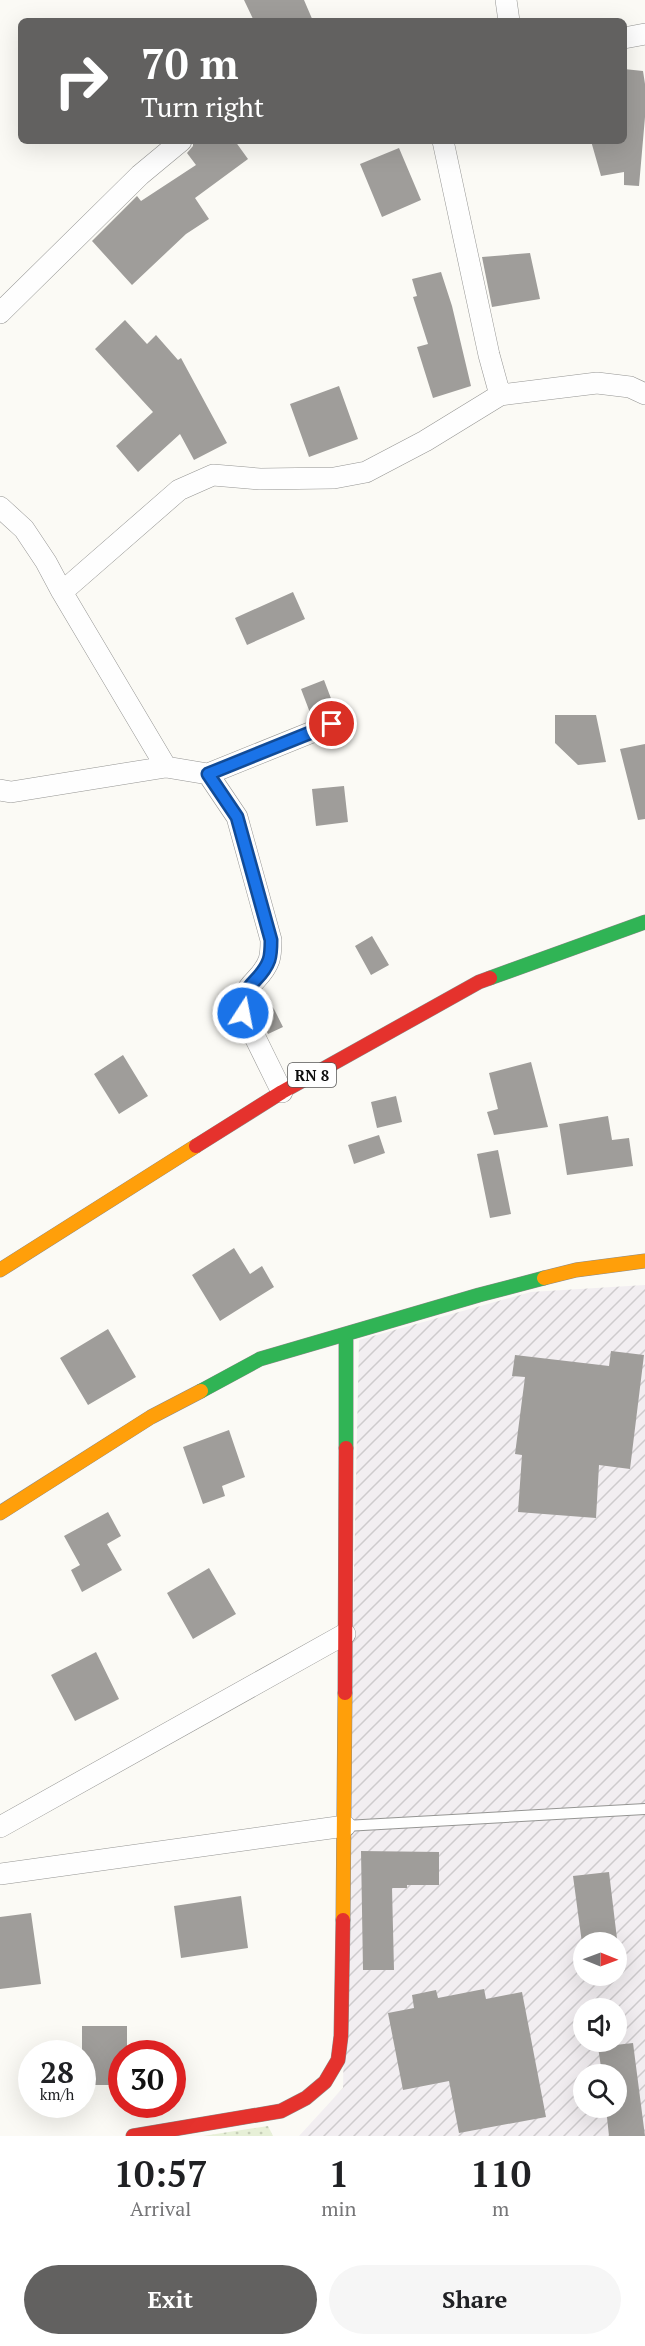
<!DOCTYPE html>
<style>
body{margin:0;font-family:"PT Serif",serif;background:#f6f6f6;color:#202124;height:100vh;display:flex;flex-direction:column;font-size:22px;white-space:nowrap}
*{box-sizing:border-box;margin:0}
p{font-size:20px;color:#757577}
.icon{flex:none;width:33px;height:33px;fill:none;stroke:currentColor;stroke-width:2;stroke-linecap:round;stroke-linejoin:round}
.map{position:relative;height:2136px;overflow:hidden}
.details{display:flex;flex-direction:column;background:#fff;flex:1}
.details>*{flex:none}
.banner{position:absolute;left:18px;top:18px;width:609px;height:126px;border-radius:9px;box-shadow:0 6px 24px #0002;background:#626160;color:#fff;overflow:hidden}
.needle{width:39px;rotate:91deg}
.buttons{position:absolute;left:573px;top:1932px;display:grid;gap:12px}
.buttons a{display:grid;place-items:center;width:54px;height:54px;border-radius:50%;background:#fff;box-shadow:0 6px 24px #0002;font-size:30px}
.speed{position:absolute;left:18px;top:2040px;display:flex;gap:12px;font-size:30px;font-weight:700;text-align:center}
.speed>*{display:grid;place-content:center;width:78px;height:78px;border-radius:50%;background:#fff;box-shadow:0 6px 24px #0002;line-height:1}
.speed small{font-size:15px;font-weight:400}
.speed .limit{border:9px solid #d22;background:#fff;color:#111}
.pin{position:absolute;display:grid;place-items:center;width:51px;height:51px;color:#fff;margin:-26px;border:3px solid #fff;border-radius:50%;box-shadow:0 2px 6px #0007}
.me{position:absolute;width:66px;margin:-33px;rotate:11deg;stroke-linejoin:round;filter:drop-shadow(0 0 4px #0008)}
.turn{display:flex;align-items:center;gap:21px;height:126px;padding:0 24px;font-size:27px}
.turn .icon{width:78px;height:78px;stroke-width:2.5}
.turn b{display:block;font-size:42px;line-height:51px}
.eta{display:flex;justify-content:space-evenly;align-items:center;height:102px;text-align:center}
.eta b{font-size:36px;font-weight:700;line-height:42px}
.primary-button{display:flex;gap:12px;margin-top:auto;padding:12px 24px}
.primary-button a{flex:1;height:69px;border-radius:36px;background:#626160;color:#fff;font-size:24px;font-weight:700;line-height:69px;text-align:center}
.primary-button a+a{background:#f6f6f6;color:#202124}
.map>svg:first-child{display:block}
</style>
<div class="map">
<svg width="645" height="2136" viewBox="0 0 645 2136">
<defs>
<pattern id="industrial-furrows" width="10" height="10" patternUnits="userSpaceOnUse" patternTransform="scale(1.5)"><rect width="10" height="10" fill="#f2eef1"/><path d="M-1 1l2-2M0 10L10 0M9 11l2-2" fill="none" stroke="#cecbcd"/></pattern>
<pattern id="grass-dots" width="8" height="8" patternUnits="userSpaceOnUse" patternTransform="scale(1.5)"><rect width="8" height="8" fill="#e7f0d7"/><path d="M2 2h.1M6 6h.1" fill="none" stroke="#c5cdb7" stroke-width="1.8" stroke-linecap="round"/></pattern>
</defs>
<rect width="100%" height="100%" fill="#fbfaf5"/>
<!-- industrial -->
<path fill="url(#industrial-furrows)" fill-rule="evenodd" d="M645,1285V2136H299L343,2088L359,1340L531,1292ZM584,1942H616V1976H584ZM584,2008H616V2042H584ZM584,2074H616V2108H584Z"/>
<!-- grass -->
<path fill="url(#grass-dots)" d="M268,2126L273,2136H203Z"/>
<!-- building -->
<path fill="#9f9d9a" d="M244,0H304L313,21H254Z
M624,69L643,71L645,84V117L639,186L624,185V172L601,176L591,141H624Z
M193,141H235L248,159L195,198L209,219L186,234L132,285L92,241L137,196L141,201L196,165L187,153L193,146Z
M399,148L421,200L382,217L360,164Z
M530,253L540,299L492,307L482,257Z
M441,272L452,306L471,386L433,398L417,347L428,344L413,297L417,296L412,279Z
M125,320L147,344L156,335L178,360L181,358L227,443L194,460L180,434L138,472L116,446L153,412L95,349Z
M339,386L358,439L309,457L290,404Z
M293,592L305,619L247,645L235,618Z
M324,680L335,709L312,718L301,689Z
M555,715H596L606,762L578,765L555,743Z
M645,744V819L638,820L620,749Z
M344,786L348,822L316,826L312,789Z
M372,936L389,965L371,975L355,946Z
M266,993L283,1027L268,1034L256,1010L258,997Z
M123,1055L148,1096L119,1114L94,1074Z
M531,1062L548,1127L494,1135L487,1112L498,1109L489,1073Z
M396,1096L402,1122L377,1128L371,1102Z
M608,1116L612,1140L629,1138L633,1166L567,1175L559,1124Z
M379,1135L385,1153L354,1164L348,1145Z
M498,1150L511,1214L490,1218L477,1154Z
M234,1248L250,1274L262,1266L274,1287L220,1321L192,1275Z
M108,1329L136,1377L88,1405L60,1358Z
M611,1351L644,1355L630,1469L599,1465L596,1518L518,1512L522,1455L515,1454L525,1377L512,1376L515,1355L609,1366Z
M229,1430L245,1477L222,1486L225,1496L203,1504L183,1447Z
M108,1512L121,1536L107,1544L122,1570L82,1592L71,1570L80,1565L64,1536Z
M209,1568L236,1614L193,1639L167,1593Z
M96,1652L119,1699L75,1721L51,1675Z
M361,1851L439,1852V1885H407V1888H392L394,1970H363Z
M609,1872L620,1964H616V1942H584V1958L573,1876Z
M241,1896L248,1948L181,1958L174,1906Z
M31,1913L41,1984L0,1989V1917Z
M484,1989L486,1999L522,1992L546,2117L459,2133L449,2081L403,2090L388,2013L414,2008L412,1995L436,1990L438,1998Z
M82,2026H127V2054H122V2085H82Z
M633,2043L645,2136H609L606,2108H616V2074H602L598,2047Z"/>
<g fill="none" stroke-linecap="round" stroke-linejoin="round">
<defs>
<path id="lane" d="M345,1826L645,1809"/>
<path id="street" d="M506,0L509,21
M624,38L645,34
M443,141L489,355L500,395
M0,313L140,175L181,141
M0,507L24,529L46,562L62,592L166,767
M62,592L179,490L213,475L260,479L334,478L366,472L425,441L500,395L597,383L630,387L645,394
M208,774L237,817L271,940C271,946 271,954 269,960C261,983 240,983 243,1013L282,1092
M0,790L11,792L166,767L208,774L332,724
M0,1827L345,1634
M0,1874L345,1826"/>
<path id="fast" d="M490,978L645,922
M201,1391L260,1359L479,1295L544,1278
M346,1448V1335"/>
<path id="slow" d="M0,1270L196,1146
M544,1278L576,1270L645,1261
M0,1513L151,1417L201,1391
M343,1920L345,1693"/>
<path id="jam" d="M196,1146L282,1092L479,982L490,978
M345,1693L346,1448
M133,2136L281,2111L306,2098L325,2082L338,2060L341,2036L343,1920"/>
</defs>
<!-- lane casing -->
<use href="#lane" stroke="#959593" stroke-width="12"/>
<!-- street casing -->
<use href="#street" stroke="#959593" stroke-width="22"/>
<!-- fast casing -->
<use href="#fast" stroke="#8c8b89" stroke-width="15"/>
<!-- slow casing -->
<use href="#slow" stroke="#8c8b89" stroke-width="15"/>
<!-- jam casing -->
<use href="#jam" stroke="#8c8b89" stroke-width="15"/>
<!-- lane -->
<use href="#lane" stroke="#fefefe" stroke-width="10"/>
<!-- street -->
<use href="#street" stroke="#fefefe" stroke-width="21"/>
<!-- fast -->
<use href="#fast" stroke="#30b455" stroke-width="14"/>
<!-- slow -->
<use href="#slow" stroke="#ff9f0a" stroke-width="14"/>
<!-- jam -->
<use href="#jam" stroke="#e5322d" stroke-width="14"/>
</g>
<g fill="none" stroke-linecap="round" stroke-linejoin="round">
<defs>
<path id="route" d="M243,1013C240,983 261,983 269,960C271,954 271,946 271,940L237,817L208,774L332,724"/>
</defs>
<!-- route casing -->
<use href="#route" stroke="#114b97" stroke-width="15"/>
<!-- route -->
<use href="#route" stroke="#1a73e8" stroke-width="10"/>
</g>
<g text-anchor="middle" dominant-baseline="central" stroke-width="6" stroke-linejoin="round" paint-order="stroke">
<!-- shield labels -->
<rect fill="#fff" stroke="#575757" stroke-width="1.5" x="288" y="1063" width="48" height="24" rx="4.5"/>
<g font-size="15" font-weight="bold" fill="#0f0f0f">
<text x="312" y="1075">RN 8</text>
</g>
</g>
</svg>
<div class="buttons">
<a><svg class="needle" viewBox="-14 -14 28 28"><path d="M0-13l5 13h-10z" fill="#e53935"/><path d="M0 13l5-13h-10z" fill="#757577"/></svg></a>
<a><svg class="icon" aria-label="sound" viewBox="0 0 24 24"><path d="M4 9h4l5-4v14l-5-4H4zM17 9q2 3 0 6"/></svg></a>
<a><svg class="icon" aria-label="search" viewBox="0 0 24 24"><circle cx="10" cy="10" r="6"/><path d="M15 15l6 6"/></svg></a>
</div>
<div class="speed"><div>28<small>km/h</small></div><div class="limit">30</div></div>
<div class="pin" style="left:332px;top:724px;background:#d93025"><svg class="icon" aria-label="arrive" viewBox="0 0 24 24"><path d="M6 21V4h12l-3 4 3 4H6"/></svg></div>
<svg class="me" style="left:243px;top:1013px" viewBox="-20 -20 40 40"><circle r="17" fill="#1a73e8" stroke="#fff" stroke-width="3"/><path d="M0-11L8 9 0 5-8 9z" fill="#fff"/></svg>
<div class="banner">
<div class="turn"><svg class="icon" aria-label="right" viewBox="0 0 24 24"><path d="M7 20v-9h11M14 6l5 5-5 5"/></svg><div><b>70 m</b>Turn right</div></div>
</div>
</div>
<section class="details">
<div class="eta">
<div><b>10:57</b><p>Arrival</p></div>
<div><b>1</b><p>min</p></div>
<div><b>110</b><p>m</p></div>
</div>
<div class="primary-button"><a>Exit</a><a>Share</a></div>
</section>
